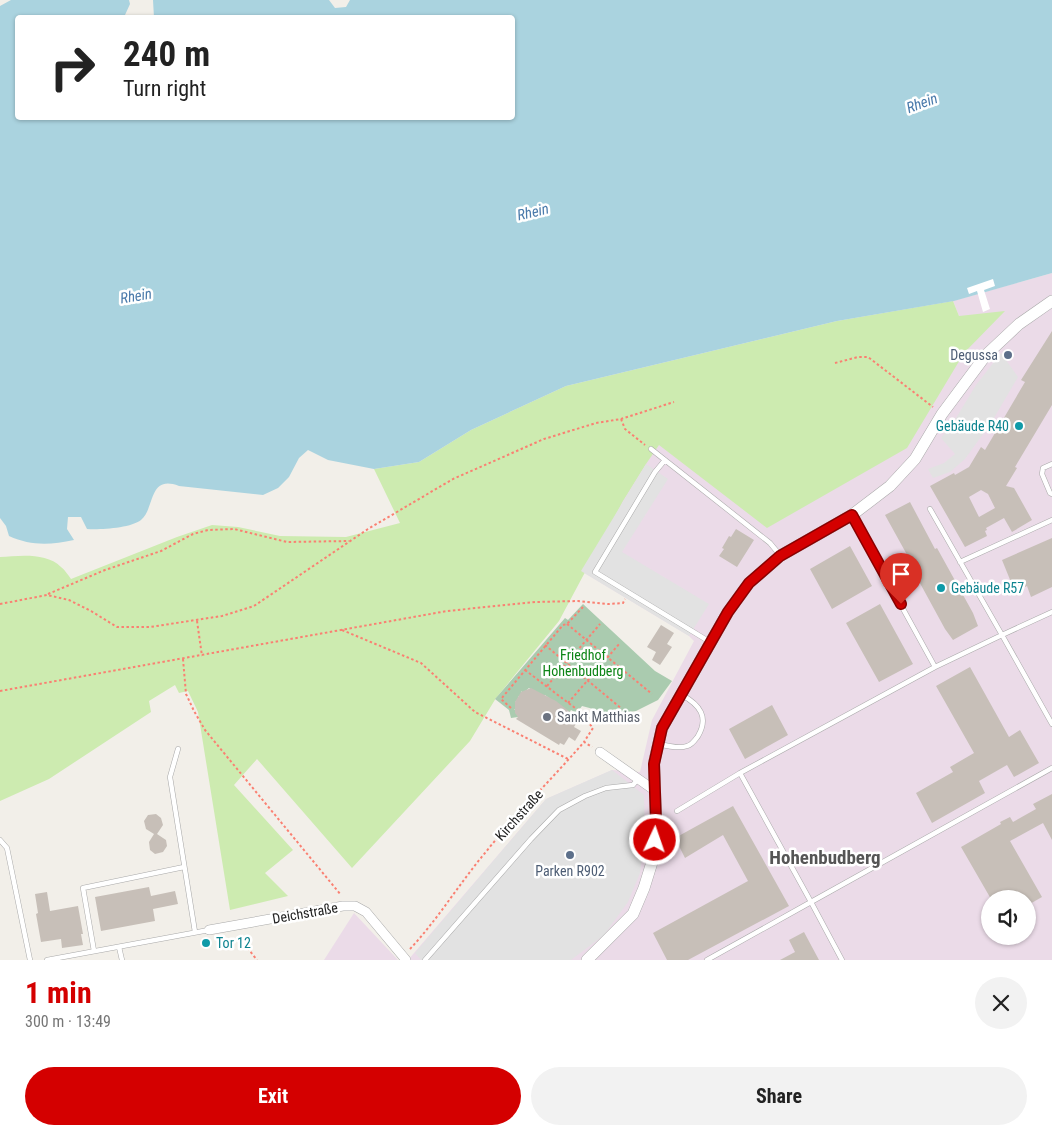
<!DOCTYPE html>
<meta charset="utf-8">
<style>
body{margin:0;font-family:"Roboto Condensed",sans-serif;background:#f2f2f2;color:#222;height:100vh;display:flex;flex-direction:column;font-size:19px;white-space:nowrap}
*{box-sizing:border-box;margin:0}
p{font-size:16px;color:#767676}
.icon{flex:none;width:28px;height:28px;fill:none;stroke:currentColor;stroke-width:2;stroke-linecap:round;stroke-linejoin:round}
.map{position:relative;height:960px;overflow:hidden}
.details{display:flex;flex-direction:column;background:#fff;flex:1}
.details>*{flex:none}
.guide{position:absolute;left:15px;top:15px;width:500px;height:105px;border-radius:5px;box-shadow:0 1px 4px #0004;background:#fff;color:#222;overflow:hidden}
.tools{position:absolute;left:981px;top:890px;display:grid;gap:10px}
.tools a{display:grid;place-items:center;width:55px;height:55px;border-radius:50%;background:#fff;box-shadow:0 1px 4px #0004;font-size:25px}
.pin{position:absolute;display:grid;place-items:center;width:42px;height:42px;color:#fff;margin:-51px -21px;border-radius:50% 50% 50% 0;rotate:-45deg;box-shadow:0 0 5px #0007}
.pin .icon{rotate:45deg}
.me{position:absolute;width:55px;margin:-28px;rotate:3deg;stroke-linejoin:round;filter:drop-shadow(0 0 4px #0008)}
.turn{display:flex;align-items:center;gap:18px;height:105px;padding:0 25px;font-size:22px}
.turn .icon{width:65px;height:65px;stroke-width:2.5}
.turn b{display:block;font-size:35px;line-height:42px}
.round{display:grid;place-items:center;flex:none;width:52px;height:52px;border-radius:26px;background:#f2f2f2}
.head{display:flex;align-items:center;justify-content:space-between;height:85px;padding:0 25px}
h1{font-size:30px;font-weight:700;line-height:38px;color:#d40000}
.primary-button{display:flex;gap:10px;margin-top:auto;padding:10px 25px}
.primary-button a{flex:1;height:58px;border-radius:30px;background:#d40000;color:#fff;font-size:20px;font-weight:700;line-height:58px;text-align:center}
.primary-button a+a{background:#f2f2f2;color:#222}
.map>svg:first-child{display:block}
</style>
<div class="map">
<svg width="1052" height="960" viewBox="0 0 1052 960">
<rect width="100%" height="100%" fill="#f2efe9"/>
<!-- industrial -->
<path fill="#ebdbe8" fill-rule="evenodd" d="M1052,273V960H408L546,799L612,770L640,772L652,720L694,641L689,636L581,571L622,416L959,316L953,301ZM990,899H1028V936H990Z
M354,913L398,960H324Z"/>
<!-- grass -->
<path fill="#cdebb0" d="M953,301L959,316L1005,311L964,353L907,448L767,528L659,445L646,464L623,501L559,621L496,698L470,741L352,868L257,759L234,785L293,850L265,873L288,896L230,910L198,712L188,691L179,693L175,685L149,701L151,712L49,779L0,801V557C19,556 46,552 61,567C65,570 68,575 71,579L177,537L212,525L238,527L280,536L346,537L400,523L374,469L419,462L471,430L566,386L837,321Z"/>
<!-- cemetery -->
<path fill="#aacbaf" d="M583,604L655,671L672,681L658,700L636,711L612,714L582,706L577,713L571,710L569,713L545,695L543,696L529,688L523,693L521,691L522,694L520,697L518,696L519,698L517,701L515,702L517,708L514,710H517L518,717L511,718L509,710L495,699L565,618L568,620Z"/>
<!-- parking -->
<path fill="#e2e2e2" d="M1001,353L1018,377L991,423L965,459L950,472L933,478L928,469L944,463L955,454L941,438L956,418L976,385Z
M646,464L668,479L622,552L709,604L689,636L581,571Z
M612,770L644,795L645,836L640,873L628,902L604,935L571,960H421L415,953L546,799Z"/>
<!-- water -->
<path fill="#aad3df" d="M11,0H129L130,4L125,15L126,17L18,18V118H512V18H154L153,0H329L335,8L346,7L350,0H1052V273L954,301L837,321L566,386L471,430L419,462L374,469L328,460L308,450L299,458L289,477L278,488L263,495L179,486C148,474 155,509 141,520C131,528 100,530 87,529L81,517H68L67,529L74,540C50,545 31,546 9,536L6,526L0,518V6Z"/>
<!-- pier -->
<path fill="#fff" d="M993,279L995,286L984,290L990,309L983,312L977,291L969,294L967,288Z"/>
<!-- building -->
<path fill="#c7bfb8" fill-rule="evenodd" d="M1052,331V405L1015,467L1017,468L1006,486L1014,488L1032,520L1012,532L1004,518L986,528L987,530L985,531L987,536L965,547L930,486L954,473L955,475L969,467L981,447L985,450L1025,382L1021,380ZM981,490L988,494L995,508L979,517L969,497Z
M910,502L935,549L937,548L973,613L978,626L953,640L945,629L909,563L911,562L885,515Z
M736,529L754,540L737,567L719,556L724,549L722,548L729,536L731,537Z
M1052,538V587L1031,597L1027,586L1015,592L1002,560Z
M850,546L872,586L832,609L810,569Z
M880,604L913,664L879,682L846,623Z
M661,625L674,633L667,644L672,647L660,665L652,660L656,652L647,647Z
M970,667L1009,737L1020,730L1039,763L1014,777L1007,765L979,781L985,793L932,823L916,793L953,772L950,767L974,753L936,686Z
M531,688L556,701L579,719L574,727L581,731L575,741L569,737L564,745L560,743L559,745L516,719L518,717L515,713V702L521,692Z
M772,705L788,735L745,759L729,729Z
M1052,794V840L1043,823L1010,841L1042,897L1028,905V899H991L961,847L1001,824L1000,822L1010,817L1013,822L1036,809L1033,804Z
M733,806L789,906L688,960H667L653,933L748,881L723,835L685,858L675,838Z
M156,814L161,818L163,825L157,834L166,840L167,846L163,852L155,854L150,850L149,842L154,834L146,829L144,821L148,815Z
M149,887L151,896L175,891L178,904L153,909L155,921L101,931L95,897Z
M47,892L50,911L78,906L83,934H81L83,945L62,948L61,939L41,942L36,914L38,913L35,894Z
M804,932L819,960H780L795,952L789,940Z"/>
<g fill="none" stroke-linecap="round" stroke-linejoin="round">
<defs>
<path id="service" d="M651,449L770,543L779,554
M665,460L655,472L595,572L710,642
M1052,464L1043,468L1042,474L1050,493L1052,494
M930,509L1002,635L1052,612
M852,516L935,667L1002,635L1052,724
M960,562L1052,520
M935,667L740,773L811,902L1052,768
M659,744C667,746 679,749 687,746C692,745 695,740 698,736C709,717 700,705 682,695
M178,749L170,777L195,932
M677,811L740,773
M0,840L7,848L30,960
M119,947L122,960
M94,951L83,888L184,867
M47,960L209,930
M425,960L531,839L559,810L585,796L606,788L633,785L638,779
M707,960L811,902L842,960"/>
<path id="minor" d="M600,752L654,790
M209,930L343,906H355L366,912L406,960"/>
<path id="tertiary" d="M587,960L633,914L644,888L653,859L656,821L654,763L662,728L728,612L749,583L780,556L852,515L890,486L915,459L942,414L986,355L1019,324L1052,301"/>
</defs>
<!-- service casing -->
<use href="#service" stroke="#a9a9a9" stroke-width="5.5"/>
<!-- minor casing -->
<use href="#minor" stroke="#a9a9a9" stroke-width="10"/>
<!-- tertiary casing -->
<use href="#tertiary" stroke="#a9a9a9" stroke-width="12"/>
<!-- path -->
<path stroke="#fa8072" stroke-width="2" stroke-dasharray="2.5 2.5" stroke-linecap="butt" d="M835,363L858,357H868L933,407
M621,419L625,429L645,445
M48,594L105,570L161,551L193,534L208,530L234,529L287,542L349,541
M0,604L47,595L69,600L91,611L117,627H150L222,616L254,606L368,529L453,479L544,439L596,423L621,419L674,402
M197,621L202,656
M567,624L652,694
M342,630L421,663L475,712L568,759
M545,645L622,709
M183,659L186,694L194,711L205,730L341,895
M525,670L579,711L593,728L584,742
M547,686L600,624
M0,691L447,611L535,602L578,601L608,604L623,603L625,599
M568,703L620,643
M511,708L501,699L563,625L567,624L583,607
M241,935L242,941L257,960
M410,949C438,919 459,884 485,853C516,814 552,779 584,742L592,747"/>
<!-- service -->
<use href="#service" stroke="#fff" stroke-width="4.5"/>
<!-- minor -->
<use href="#minor" stroke="#fff" stroke-width="9"/>
<!-- tertiary -->
<use href="#tertiary" stroke="#fff" stroke-width="11"/>
</g>
<g fill="none" stroke-linecap="round" stroke-linejoin="round">
<defs>
<path id="route" d="M655,840L656,821L654,764L662,728L728,612L749,583L780,556L852,515L901,604"/>
</defs>
<!-- route casing -->
<use href="#route" stroke="#8a0000" stroke-width="12"/>
<!-- route -->
<use href="#route" stroke="#d40000" stroke-width="9"/>
</g>
<!-- markers -->
<g fill="#5c6f8a" stroke="#fff" stroke-width="2">
<circle cx="1008" cy="355" r="5"/>
<circle cx="570" cy="855" r="5"/>
</g>
<g fill="#0f9aa8" stroke="#fff" stroke-width="2">
<circle cx="1019" cy="426" r="5"/>
<circle cx="941" cy="588" r="5"/>
<circle cx="206" cy="943" r="5"/>
</g>
<circle fill="#6b7280" stroke="#fff" stroke-width="2" cx="547" cy="717" r="5"/>
<g text-anchor="middle" dominant-baseline="central" stroke-width="5" stroke-linejoin="round" paint-order="stroke">
<!-- service labels -->
<g font-size="14" fill="#4e5e75" stroke="#fff" text-anchor="end">
<text x="998" y="355">Degussa</text>
<text x="570" y="871" text-anchor="middle">Parken R902</text>
</g>
<!-- culture labels -->
<g font-size="14" fill="#0d838f" stroke="#fff" text-anchor="start">
<text x="1009" y="426" text-anchor="end">Gebäude R40</text>
<text x="951" y="588">Gebäude R57</text>
<text x="216" y="943">Tor 12</text>
</g>
<!-- park labels -->
<g font-size="14" fill="#0c8416" stroke="#fff">
<text x="583" y="655">Friedhof<tspan x="583" dy="16">Hohenbudberg</tspan></text>
</g>
<!-- worship labels -->
<g font-size="14" fill="#5b616d" stroke="#fff" text-anchor="start">
<text x="557" y="717">Sankt Matthias</text>
</g>
<!-- street labels -->
<g font-size="14" fill="#222" stroke="#fff">
<text transform="translate(519 815) rotate(-48)">Kirchstraße</text>
<text transform="translate(305 913) rotate(-10)">Deichstraße</text>
</g>
<!-- water labels -->
<g font-size="15" font-style="italic" fill="#4a7aab" stroke="#fff">
<text transform="translate(922 103) rotate(-20)">Rhein</text>
<text transform="translate(533 212) rotate(-13)">Rhein</text>
<text transform="translate(136 296) rotate(-9)">Rhein</text>
</g>
<!-- district labels -->
<g font-size="19" font-weight="bold" fill="#555" stroke="#fff">
<text x="825" y="857">Hohenbudberg</text>
</g>
</g>
</svg>
<div class="tools">
<a><svg class="icon" aria-label="sound" viewBox="0 0 24 24"><path d="M4 9h4l5-4v14l-5-4H4zM17 9q2 3 0 6"/></svg></a>
</div>
<div class="pin" style="left:901px;top:604px;background:#d93025"><svg class="icon" aria-label="arrive" viewBox="0 0 24 24"><path d="M6 21V4h12l-3 4 3 4H6"/></svg></div>
<svg class="me" style="left:655px;top:840px" viewBox="-20 -20 40 40"><circle r="17" fill="#d40000" stroke="#fff" stroke-width="3"/><path d="M0-11L8 9 0 5-8 9z" fill="#fff"/></svg>
<div class="guide">
<div class="turn"><svg class="icon" aria-label="right" viewBox="0 0 24 24"><path d="M7 20v-9h11M14 6l5 5-5 5"/></svg><div><b>240 m</b>Turn right</div></div>
</div>
</div>
<section class="details">
<div class="head"><div><h1>1 min</h1><p>300 m · 13:49</p></div><a class="round"><svg class="icon" aria-label="close" viewBox="0 0 24 24"><path d="M6 6l12 12M18 6L6 18"/></svg></a></div>
<div class="primary-button"><a>Exit</a><a>Share</a></div>
</section>
